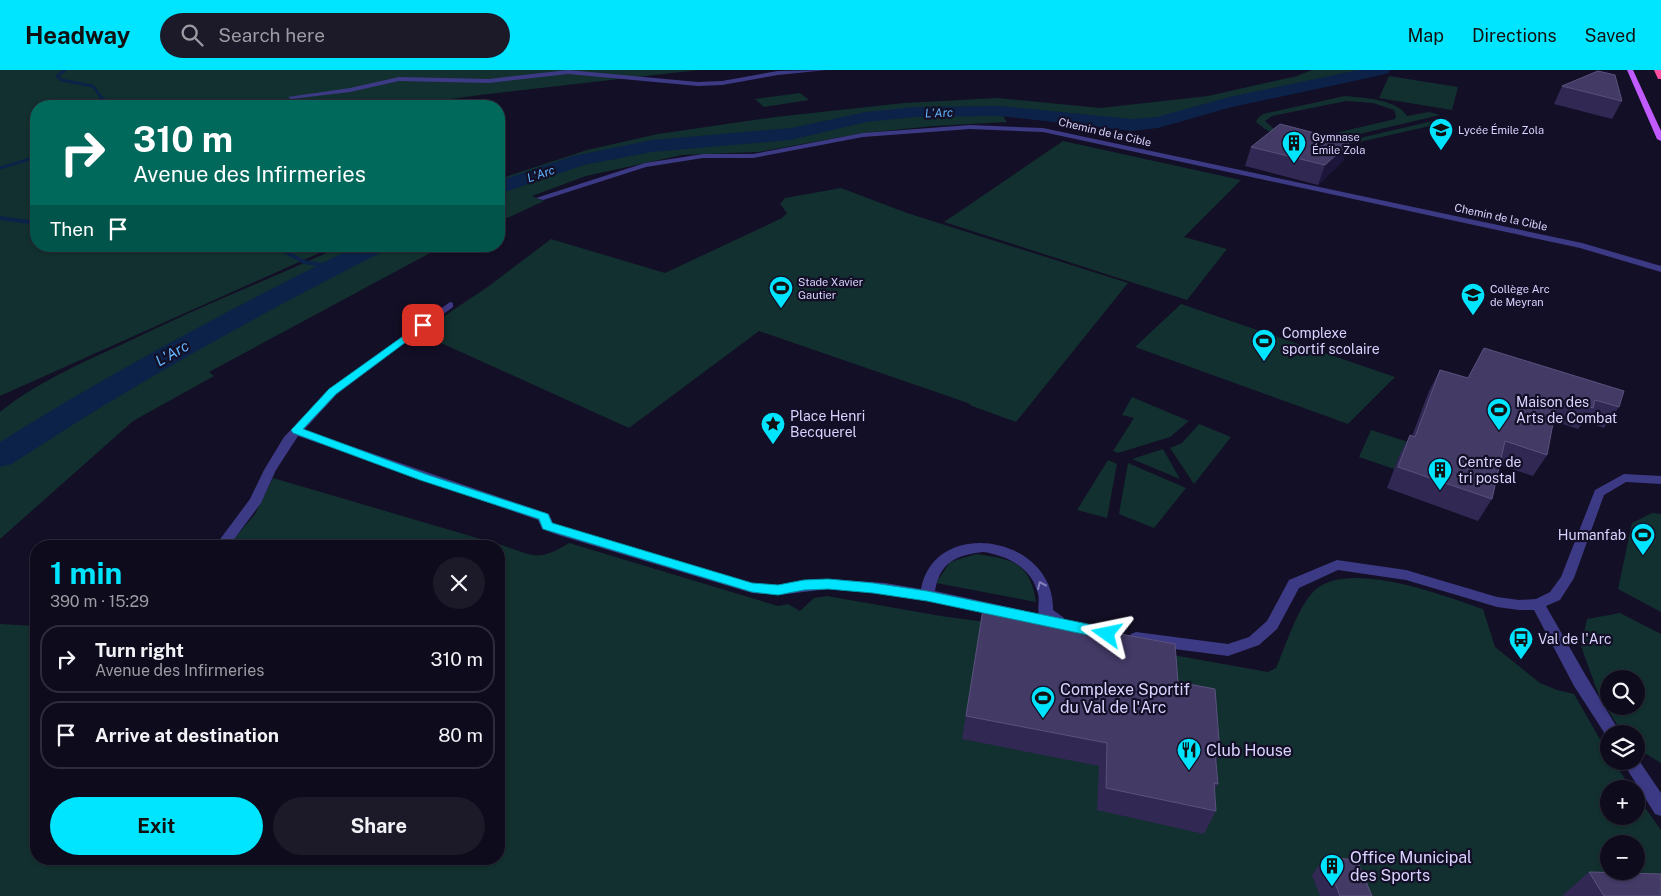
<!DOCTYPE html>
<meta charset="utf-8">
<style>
body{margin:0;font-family:"Public Sans",sans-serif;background:#1c1929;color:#f1f3f6;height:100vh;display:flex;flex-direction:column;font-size:19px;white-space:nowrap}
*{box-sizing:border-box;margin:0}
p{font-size:16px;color:#9b9ba3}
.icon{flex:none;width:28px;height:28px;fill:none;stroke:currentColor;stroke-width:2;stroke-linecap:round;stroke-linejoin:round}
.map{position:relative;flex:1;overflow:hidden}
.panel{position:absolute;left:30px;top:470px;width:475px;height:325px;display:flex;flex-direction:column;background:#0e0b1c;border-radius:20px;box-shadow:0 1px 4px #0004,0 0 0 1px #2e2b3b}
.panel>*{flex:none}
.guide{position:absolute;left:30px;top:30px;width:475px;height:152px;border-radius:20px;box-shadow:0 1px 4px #0004,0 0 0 1px #2e2b3b;background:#00695c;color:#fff;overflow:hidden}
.tools{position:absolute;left:1600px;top:600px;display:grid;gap:10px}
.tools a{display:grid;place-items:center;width:45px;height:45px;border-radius:50%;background:#0e0b1c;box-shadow:0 1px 4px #0004,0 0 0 1px #2e2b3b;font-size:25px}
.pin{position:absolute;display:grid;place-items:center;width:42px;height:42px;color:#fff;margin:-21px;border-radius:10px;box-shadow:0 2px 8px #0006}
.me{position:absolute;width:55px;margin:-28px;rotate:282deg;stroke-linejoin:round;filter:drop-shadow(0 0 4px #0008)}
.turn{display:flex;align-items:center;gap:18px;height:105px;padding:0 20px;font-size:22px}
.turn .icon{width:65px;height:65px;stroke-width:2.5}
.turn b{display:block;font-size:35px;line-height:42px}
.then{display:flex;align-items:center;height:48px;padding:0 20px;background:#0003;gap:10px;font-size:19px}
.round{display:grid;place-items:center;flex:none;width:52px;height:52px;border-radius:26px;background:#1c1929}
.overview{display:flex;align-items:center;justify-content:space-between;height:85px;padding:0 20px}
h1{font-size:30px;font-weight:700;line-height:38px;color:#00e5ff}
.cta{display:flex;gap:10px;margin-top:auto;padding:10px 20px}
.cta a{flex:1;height:58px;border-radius:30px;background:#00e5ff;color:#111;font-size:20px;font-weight:700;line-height:58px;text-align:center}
.cta a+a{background:#1c1929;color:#f1f3f6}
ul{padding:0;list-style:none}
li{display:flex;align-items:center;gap:15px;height:68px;margin:0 10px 8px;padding:0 10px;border:2px solid #2e2b3b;border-radius:20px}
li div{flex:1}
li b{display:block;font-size:19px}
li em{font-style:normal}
header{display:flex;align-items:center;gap:30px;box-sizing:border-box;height:70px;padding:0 25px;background:#00e5ff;color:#111}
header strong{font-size:24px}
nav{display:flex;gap:28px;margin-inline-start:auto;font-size:18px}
.search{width:350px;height:45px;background:#1c1929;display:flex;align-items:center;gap:12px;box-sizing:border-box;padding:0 18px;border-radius:28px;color:#9b9ba3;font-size:19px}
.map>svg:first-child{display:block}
</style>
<header>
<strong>Headway</strong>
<div class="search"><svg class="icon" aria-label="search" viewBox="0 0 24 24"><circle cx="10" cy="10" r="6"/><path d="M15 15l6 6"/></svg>Search here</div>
<nav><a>Map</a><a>Directions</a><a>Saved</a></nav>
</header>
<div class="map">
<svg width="1661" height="826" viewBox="0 0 1661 826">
<rect width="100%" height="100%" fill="#130f26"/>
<!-- green -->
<path fill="#12302f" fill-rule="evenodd" d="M0,0H698L480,25L401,36H36V176H335L0,326Z
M1312,0H1382L1222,34L1158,52L1132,55L1102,53L1070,47L1000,41L1007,52L934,56L864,63L758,82L682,85L586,106L532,126L544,131L499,152V109L587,80L658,64L775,47L904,33L997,28L1100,38L1208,26L1297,6Z
M1389,6L1458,17L1452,40L1379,28Z
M800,23L809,30L764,37L755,29Z
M1345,26C1364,28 1397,29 1407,46L1429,42L1440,45L1300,78L1265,59L1256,52L1258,48L1263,44ZM1346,31L1373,33L1394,40L1396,46L1395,49L1323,66L1275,60L1265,51L1272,46Z
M1432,51L1439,54L1346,75L1339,73Z
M1063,71L1241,110L1184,167L1227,179L1187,230L944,152Z
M841,118L907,143L1128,213L1016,352L972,336L968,333L759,261L629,358L419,263L489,216L551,169L665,203L782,148L787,143L780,134L785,128Z
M342,176H443L209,302L214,306L133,351L0,469V342C36,313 81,293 123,274C195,239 269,209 342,176Z
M1181,234L1395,307L1348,354L1135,277Z
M1132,327L1189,351L1170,367L1118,383L1113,381L1134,348L1122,345Z
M1199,354L1231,367L1194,414L1170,378L1182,373Z
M1371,360L1491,399L1399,386L1394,399L1359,387Z
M1163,379L1180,409L1132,389Z
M1108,390L1117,394L1107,448L1077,440Z
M1128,393L1186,418L1154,458L1119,444Z
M273,408L501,475C534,485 536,493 569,473L778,536L788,534L800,541L814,528L827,526L941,546L1074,564L1145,580L1268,602L1276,598C1286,576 1297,537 1315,520C1349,489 1445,526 1483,539L1495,577L1540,613L1557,620L1574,624L1609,685V691H1613L1632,719H1609V746H1636V725L1661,760V826H0V554L36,556V789H499V476H228L255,444ZM1609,774H1636V801H1609Z
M1652,443L1661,444V542L1618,519L1632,453Z
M976,484C1012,489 1030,492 1036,532L936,513L950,492Z
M1620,543L1661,564V693L1636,678V664H1623L1599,626L1581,576L1587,549ZM1609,609H1636V636H1609Z"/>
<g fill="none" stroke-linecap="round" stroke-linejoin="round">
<!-- stream-far1 -->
<path stroke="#0c2248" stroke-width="3" d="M65,0L57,6L61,10L93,16L101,27L112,36
M0,98L36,87"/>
<!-- stream -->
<path stroke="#0c2248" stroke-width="4" d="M0,148L36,153
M275,176L304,192L335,197"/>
<!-- river -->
<path fill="#0c2248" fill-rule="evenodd" d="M1358,0H1390L1388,3L1382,5L1232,37L1158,58L1132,61L1000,46L915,47L866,52L791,70L652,82L584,95L499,124V111L573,86L652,70L791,58L866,42L915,37L1000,36L1132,49L1157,47L1229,27Z
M357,176H388L384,181C256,246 131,315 12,394L0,397V372C115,300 235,236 357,176Z"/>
<!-- minor -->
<path fill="#3d3a85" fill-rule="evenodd" d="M568,0L698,12L722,11L778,1L827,0L778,5L722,15L698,16L568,4L489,13L399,11L350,22L291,29L288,27L350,18L399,7L489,9Z
M970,55L1043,58L1582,173L1661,196V202L1580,178L1043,62L970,59L863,67L753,88H703L646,97L543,130L536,128L645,93L703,84H753L863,63Z
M450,232L453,233V237L337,324L304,360L549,444L553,453L568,459L752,513L779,515L828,509L885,513L921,519C935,445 1055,466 1053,540L1063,547L1065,551L1063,555L1055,559L942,533L885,524L828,519L779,525L752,523L558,465L542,459L538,450L298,366L276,400L261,433L229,476H215L250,429L264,400L284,367L329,320ZM984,482C1008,486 1032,498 1038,524C1040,531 1037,537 1039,544L935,521C940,492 956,485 984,482Z
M1624,404L1661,406V414L1626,412L1604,425L1574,508L1560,530L1546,536L1586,606L1621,664H1609V670L1574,616L1534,540H1519L1497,537L1406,510L1338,500L1299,518L1277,559L1259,575L1228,586L1136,574L1131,572L1129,568L1131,564L1136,562L1228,574L1249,567L1267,551L1289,510L1337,490L1406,500L1497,527L1519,530L1536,529L1550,522L1561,507L1595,420Z
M1636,686L1661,723V746L1655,744L1622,691H1636Z"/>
<!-- major -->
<path fill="#c25bff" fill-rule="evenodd" d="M1627,0H1633L1661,61V71L1657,69Z"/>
<!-- highway -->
<path fill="#ff4fa3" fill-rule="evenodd" d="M1654,0H1661V9H1658Z"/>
</g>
<!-- wall -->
<path fill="#312854" d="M1562,16L1622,31L1612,49L1554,34Z
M1350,72L1343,91L1318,115L1245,96L1251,77Z
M1484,278L1619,337L1604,358L1584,351L1578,359L1553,351L1547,385L1533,406L1500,395L1492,429L1478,451L1387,418L1399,386L1410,365L1412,366L1429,321L1440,300L1468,308Z
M983,539L1178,612L1220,683L1216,691L1218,714L1214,720L1216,741L1204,764L1097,740L1099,696L962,669Z
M1325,787L1372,826H1320L1312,805Z
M1589,802L1661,826H1563V825Z"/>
<!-- shaded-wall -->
<path fill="#1d163a" d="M1350,72L1343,91L1318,115L1325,95Z"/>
<!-- building -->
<path fill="#433a66" stroke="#5a527e" d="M1598,1L1615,5L1622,31L1562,16Z
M1280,54L1350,72L1325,95L1251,77Z
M1484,278L1624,321L1619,337L1595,330L1593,338L1558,327L1547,385L1505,371L1492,429L1398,397L1410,365L1415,367L1440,300L1468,308Z
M983,539L1175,574L1178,612L1215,619L1220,683L1215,682L1218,714L1214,713L1216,741L1106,718L1107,673L966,646Z
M1325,787L1357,790L1372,826H1340Z
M1589,802L1661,804V826H1604Z"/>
<!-- one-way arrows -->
<defs><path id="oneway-chevron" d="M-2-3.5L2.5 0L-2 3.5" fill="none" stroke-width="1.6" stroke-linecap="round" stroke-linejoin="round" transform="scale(1.25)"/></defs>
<use stroke="#837fbc" href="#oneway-chevron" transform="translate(1041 515) rotate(-114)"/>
<!-- route -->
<path fill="#00e5ff" stroke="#0095a6" d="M423,252L428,255L426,257L336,324L303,359L428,405L548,444L552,453L752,513L778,515L804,510L828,509L873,513L927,521L1107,558L1112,560L1114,564L1112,567L1107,569L927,531L873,523L828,519L804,520L778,525L752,522L543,459L539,449L420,410L293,363L291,360L293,358L329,319Z"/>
<!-- icons -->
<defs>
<symbol id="school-pin" viewBox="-11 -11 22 30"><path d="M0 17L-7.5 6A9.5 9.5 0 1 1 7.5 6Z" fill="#00e5ff" stroke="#130f26"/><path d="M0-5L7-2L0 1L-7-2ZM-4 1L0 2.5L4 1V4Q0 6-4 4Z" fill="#111"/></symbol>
<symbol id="building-pin" viewBox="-11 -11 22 30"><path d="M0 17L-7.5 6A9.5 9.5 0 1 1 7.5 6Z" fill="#00e5ff" stroke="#130f26"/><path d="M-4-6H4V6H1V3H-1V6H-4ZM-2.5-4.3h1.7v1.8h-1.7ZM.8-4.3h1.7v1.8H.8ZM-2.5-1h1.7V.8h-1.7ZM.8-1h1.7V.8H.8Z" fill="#111"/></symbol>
<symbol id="stadium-pin" viewBox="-11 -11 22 30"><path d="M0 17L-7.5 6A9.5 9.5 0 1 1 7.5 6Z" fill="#00e5ff" stroke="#130f26"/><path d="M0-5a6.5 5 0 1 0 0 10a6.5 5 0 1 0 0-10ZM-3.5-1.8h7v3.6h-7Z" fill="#111"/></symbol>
<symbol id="sight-pin" viewBox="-11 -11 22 30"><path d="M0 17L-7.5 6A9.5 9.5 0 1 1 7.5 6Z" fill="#00e5ff" stroke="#130f26"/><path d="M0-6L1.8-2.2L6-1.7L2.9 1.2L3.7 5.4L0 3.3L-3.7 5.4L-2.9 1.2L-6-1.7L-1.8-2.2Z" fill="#111"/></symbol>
<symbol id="bus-pin" viewBox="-11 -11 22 30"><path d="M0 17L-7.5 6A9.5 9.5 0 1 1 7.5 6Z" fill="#00e5ff" stroke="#130f26"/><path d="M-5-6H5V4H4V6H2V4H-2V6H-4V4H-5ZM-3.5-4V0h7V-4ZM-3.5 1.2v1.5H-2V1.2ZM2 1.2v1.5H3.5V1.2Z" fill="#111"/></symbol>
<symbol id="restaurant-pin" viewBox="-11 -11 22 30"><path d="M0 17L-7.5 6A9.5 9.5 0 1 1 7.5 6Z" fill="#00e5ff" stroke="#130f26"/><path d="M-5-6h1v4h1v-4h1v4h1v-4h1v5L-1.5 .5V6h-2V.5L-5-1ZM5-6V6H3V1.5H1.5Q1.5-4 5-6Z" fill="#111"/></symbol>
</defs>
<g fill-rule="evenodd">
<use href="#school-pin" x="1427" y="46" width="28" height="38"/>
<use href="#building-pin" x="1280" y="59" width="28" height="38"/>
<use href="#stadium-pin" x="767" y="204" width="28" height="38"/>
<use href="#school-pin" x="1459" y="211" width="28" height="38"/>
<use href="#stadium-pin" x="1250" y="257" width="28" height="38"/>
<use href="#stadium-pin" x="1485" y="326" width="28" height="38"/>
<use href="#sight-pin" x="759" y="340" width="28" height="38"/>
<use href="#building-pin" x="1426" y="386" width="28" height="38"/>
<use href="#stadium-pin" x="1629" y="451" width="28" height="38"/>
<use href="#bus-pin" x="1507" y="555" width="28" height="38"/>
<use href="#stadium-pin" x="1029" y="614" width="28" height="38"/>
<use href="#restaurant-pin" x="1175" y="666" width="28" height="38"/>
<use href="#building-pin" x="1318" y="782" width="28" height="38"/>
</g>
<g text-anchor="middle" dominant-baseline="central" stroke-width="4.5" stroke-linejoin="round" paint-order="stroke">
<!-- far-poi labels -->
<g font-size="11" fill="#d9d4ff" stroke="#130f26" text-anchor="start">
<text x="1458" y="60">Lycée Émile Zola</text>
<text x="1312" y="67">Gymnase<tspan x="1312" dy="13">Émile Zola</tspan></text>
<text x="798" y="212">Stade Xavier<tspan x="798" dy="13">Gautier</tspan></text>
<text x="1490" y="219">Collège Arc<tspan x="1490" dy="13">de Meyran</tspan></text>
</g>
<!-- far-street labels -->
<g font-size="11" fill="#d9d4ff" stroke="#130f26">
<text transform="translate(1105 62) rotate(13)">Chemin de la Cible</text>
<text transform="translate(1501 147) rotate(12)">Chemin de la Cible</text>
</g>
<!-- far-water labels -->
<g font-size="12" font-style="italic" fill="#62b6ff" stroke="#130f26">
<text transform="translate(939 43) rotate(-2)">L'Arc</text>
<text transform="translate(541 104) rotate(-19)">L'Arc</text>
</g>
<!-- poi labels -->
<g font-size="14" fill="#d9d4ff" stroke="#130f26" text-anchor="start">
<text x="1282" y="263">Complexe<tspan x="1282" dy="16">sportif scolaire</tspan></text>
<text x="1516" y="332">Maison des<tspan x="1516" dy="16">Arts de Combat</tspan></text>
<text x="790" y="346">Place Henri<tspan x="790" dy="16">Becquerel</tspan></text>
<text x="1458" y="392">Centre de<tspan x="1458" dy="16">tri postal</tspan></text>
<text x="1626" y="465" text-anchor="end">Humanfab</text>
<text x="1538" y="569">Val de l'Arc</text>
</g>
<!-- water labels -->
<g font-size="15" font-style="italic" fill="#62b6ff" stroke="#130f26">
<text transform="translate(172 283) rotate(-30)">L'Arc</text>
</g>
<!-- near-poi labels -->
<g font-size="16" fill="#d9d4ff" stroke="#130f26" text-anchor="start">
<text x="1060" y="619">Complexe Sportif<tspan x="1060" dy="18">du Val de l'Arc</tspan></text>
<text x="1206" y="680">Club House</text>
<text x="1350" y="787">Office Municipal<tspan x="1350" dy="18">des Sports</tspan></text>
</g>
</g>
</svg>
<div class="tools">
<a><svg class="icon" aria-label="search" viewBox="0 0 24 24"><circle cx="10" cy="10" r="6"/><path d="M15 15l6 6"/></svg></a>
<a><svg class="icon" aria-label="layers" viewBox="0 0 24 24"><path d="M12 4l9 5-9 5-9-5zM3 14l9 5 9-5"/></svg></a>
<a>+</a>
<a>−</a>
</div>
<div class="pin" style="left:423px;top:255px;background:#d93025"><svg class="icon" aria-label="arrive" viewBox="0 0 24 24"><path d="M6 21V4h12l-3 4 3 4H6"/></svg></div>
<svg class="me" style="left:1107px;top:564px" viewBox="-20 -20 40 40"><path d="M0-17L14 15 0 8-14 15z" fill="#00e5ff" stroke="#fff" stroke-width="4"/></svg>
<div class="guide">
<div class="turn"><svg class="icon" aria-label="right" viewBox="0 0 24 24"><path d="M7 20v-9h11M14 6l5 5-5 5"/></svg><div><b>310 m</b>Avenue des Infirmeries</div></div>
<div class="then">Then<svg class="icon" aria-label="arrive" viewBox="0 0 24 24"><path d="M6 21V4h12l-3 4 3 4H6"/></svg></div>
</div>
<section class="panel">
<div class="overview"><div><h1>1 min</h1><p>390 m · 15:29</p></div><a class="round"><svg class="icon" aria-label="close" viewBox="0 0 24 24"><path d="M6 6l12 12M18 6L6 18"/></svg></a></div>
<ul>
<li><svg class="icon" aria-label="right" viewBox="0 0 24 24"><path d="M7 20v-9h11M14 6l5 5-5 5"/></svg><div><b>Turn right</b><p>Avenue des Infirmeries</p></div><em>310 m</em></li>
<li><svg class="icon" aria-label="arrive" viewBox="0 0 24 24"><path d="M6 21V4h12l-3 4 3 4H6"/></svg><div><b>Arrive at destination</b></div><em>80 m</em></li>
</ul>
<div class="cta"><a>Exit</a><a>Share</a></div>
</section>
</div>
